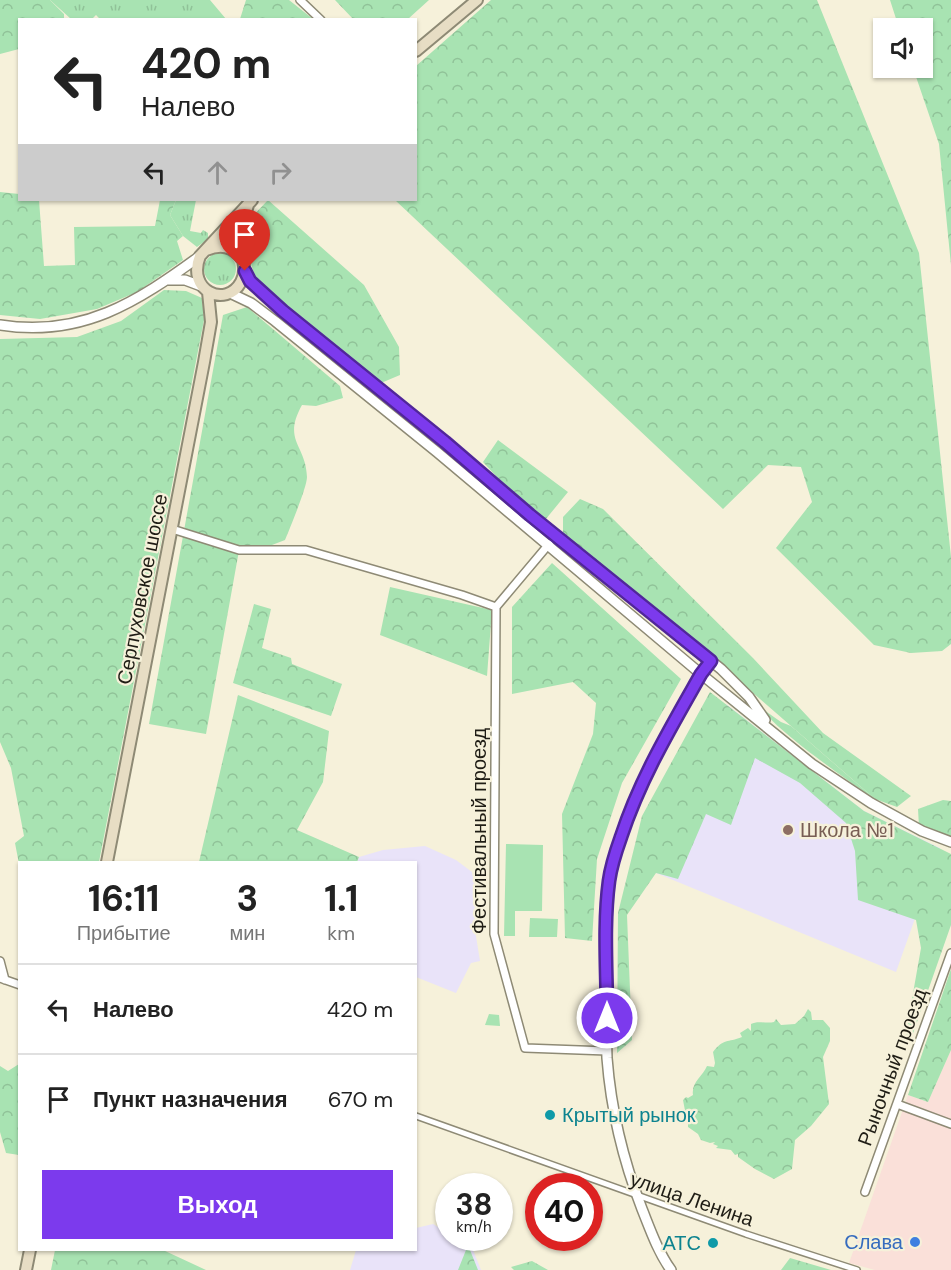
<!DOCTYPE html>
<html lang="ru">
<meta charset="utf-8">
<style>
body{margin:0;font-family:"DM Sans",sans-serif;background:#f6f6f6;color:#222;height:100vh;display:flex;flex-direction:column;font-size:22px;white-space:nowrap}
*{box-sizing:border-box;margin:0}
p{font-size:20px;color:#767676}
.icon{flex:none;width:33px;height:33px;fill:none;stroke:currentColor;stroke-width:2;stroke-linecap:round;stroke-linejoin:round}
.map{position:relative;flex:1;overflow:hidden}
.sheet{position:absolute;left:18px;top:861px;width:399px;height:390px;display:flex;flex-direction:column;background:#fff;border-radius:0px;box-shadow:0 2px 4px #0004}
.sheet>*{flex:none}
.hud{position:absolute;left:18px;top:18px;width:399px;height:183px;border-radius:0px;box-shadow:0 2px 4px #0004;background:#fff;color:#222;overflow:hidden}
.controls{position:absolute;left:873px;top:18px;display:grid;gap:12px}
.controls a{display:grid;place-items:center;width:60px;height:60px;border-radius:0px;background:#fff;box-shadow:0 2px 4px #0004;font-size:30px}
.speed{position:absolute;left:435px;top:1173px;display:flex;gap:12px;font-size:30px;font-weight:700;text-align:center}
.speed>*{display:grid;place-content:center;width:78px;height:78px;border-radius:50%;background:#fff;box-shadow:0 2px 4px #0004;line-height:1}
.speed small{font-size:15px;font-weight:400}
.speed .limit{border:9px solid #d22;background:#fff;color:#111}
.pin{position:absolute;display:grid;place-items:center;width:51px;height:51px;color:#fff;margin:-62px -26px;border-radius:50% 50% 50% 0;rotate:-45deg;box-shadow:0 0 6px #0007}
.pin .icon{rotate:45deg}
.me{position:absolute;width:66px;margin:-33px;rotate:0deg;stroke-linejoin:round;filter:drop-shadow(0 0 4px #0008)}
.turn{display:flex;align-items:center;gap:21px;height:126px;padding:0 24px;font-size:27px}
.turn .icon{width:78px;height:78px;stroke-width:2.5}
.turn b{display:block;font-size:42px;line-height:51px}
.lanes{display:flex;align-items:center;height:57px;padding:0 24px;background:#0003;justify-content:center;gap:30px;direction:ltr}
.lanes .off{opacity:.35}
.eta{display:flex;justify-content:space-evenly;align-items:center;height:102px;text-align:center}
.eta b{font-size:36px;font-weight:700;line-height:42px}
.action{display:flex;gap:12px;margin-top:auto;padding:12px 24px}
.action a{flex:1;height:69px;border-radius:0px;background:#7c3aed;color:#fff;font-size:24px;font-weight:700;line-height:69px;text-align:center}
ul{padding:0;list-style:none}
li{display:flex;align-items:center;gap:18px;height:90px;padding:0 24px;border-top:2px solid #e0e0e0}
li div{flex:1}
li b{display:block;font-size:22px}
li em{font-style:normal}
.map>svg:first-child{display:block}
</style>
<div class="map">
<svg width="951" height="1270" viewBox="0 0 951 1270">
<defs>
<pattern id="grass-tufts" width="24" height="20" patternUnits="userSpaceOnUse" patternTransform="scale(1.5)"><rect width="24" height="20" fill="#a8e3b2"/><path d="M3 7l-1-3M5 7V3M7 7l1-3M15 17l-1-3M17 17v-4M19 17l1-3" fill="none" stroke="#90c298"/></pattern>
<pattern id="forest-crowns" width="20" height="18" patternUnits="userSpaceOnUse" patternTransform="scale(1.5)"><rect width="20" height="18" fill="#a8e3b2"/><path d="M2 6a3 3 0 1 1 6 0M12 15a3 3 0 1 1 6 0" fill="none" stroke="#90c298"/></pattern>
</defs>
<rect width="100%" height="100%" fill="#f6f1da"/>
<!-- commercial -->
<path fill="#fae0d9" d="M951,1050V1270H875L849,1263L908,1095L928,1102Z"/>
<!-- education -->
<path fill="#e9e3f9" d="M726,704L864,811L940,848L896,972L656,873Z
M425,846L456,860L472,872L478,901L475,930L480,961L471,963L456,993L416,977V862H357L359,857L383,850Z
M433,1224L448,1233V1238H457L471,1245L481,1270H350L356,1250H416V1228Z"/>
<!-- grass -->
<path fill="url(#grass-tufts)" d="M50,0H210L226,19L101,20L96,15L92,19H71Z
M176,200H196L190,231L201,233L203,230L208,233V239L197,247L183,236L170,215Z
M204 269a16 16 0 1 1 32 0a16 16 0 1 1-32 0Z
M285,317L419,427L418,429L283,319Z
M446,449L525,514L523,516L445,451Z
M533,521L623,595L622,597L531,523Z
M631,602L695,654L693,656L630,604Z
M764,710L781,722L791,726L875,799C855,786 771,727 764,710Z"/>
<!-- forest -->
<path fill="url(#forest-crowns)" d="M0,0H50L64,14V19L20,20L19,49L0,54Z
M246,0H289L313,19H240Z
M335,0H429L408,19L354,20Z
M491,0H817L919,253L951,557V644L942,651L911,653L874,645L776,548L812,502L801,467L768,465L723,509L395,200H416V66Z
M890,0H951V265L939,144L913,68H922V28H899Z
M0,192L19,194L20,200H39L44,266L75,265L74,227L155,226L160,200H176L170,215L183,236L177,241L183,260L137,292L97,309L40,319L0,315Z
M268,200L364,285L399,347L400,375L381,383L280,305L256,282L247,248L250,219Z
M164,290L186,291L202,298L204,320L99,862H20L19,864L15,843L24,836L11,768L0,742V339L77,337L121,321Z
M247,307L340,386L343,398L316,406L302,405C282,441 306,444 307,477C307,487 290,528 285,540L272,545H240L206,734L149,724L223,315Z
M498,440L568,492L541,525L483,462Z
M580,499L603,509L753,658L823,733L911,796L897,807L875,799L752,692L563,536V517Z
M552,563L681,679L622,783L597,859L592,941L565,938L562,814L593,734L596,703L573,682L512,694V607Z
M390,587L492,610L487,676L380,635Z
M254,604L271,609L262,648L291,658L292,664L342,684L331,716L233,683Z
M710,692L864,811L951,854V925L910,1042L906,1033L921,948L916,920L858,900L855,851L846,823L800,783L755,758L731,825L706,814L678,879L656,873L627,915L632,1040L617,1053L618,913L642,816Z
M238,695L329,731L323,782L297,830L359,857L357,862H199Z
M943,800L951,801V840L919,827L918,809Z
M951,969V1050L928,1102L908,1095Z
M808,1009L811,1012L812,1020H823L830,1028V1041L823,1057L829,1104L811,1126L795,1140L792,1169L774,1179L755,1169L738,1157V1154L735,1155L731,1150L716,1148L718,1146L713,1144L715,1142L710,1143L701,1140L698,1134L688,1127V1124L690,1119L686,1116L683,1100L686,1097L688,1098L693,1095C691,1082 703,1076 707,1066L714,1067L715,1063L713,1052C724,1038 727,1043 742,1037L740,1033L748,1028L751,1031V1024C758,1020 766,1024 774,1022L776,1019L781,1025L795,1024L804,1016Z
M19,1064V1155L6,1153L0,1132V1066L8,1071Z
M468,1245L478,1270H458Z
M55,1250H163L206,1270H51Z
M790,1258L831,1270H781Z
M532,1261L548,1270H514L511,1267Z"/>
<!-- green -->
<path fill="#a8e3b2" d="M506,844L543,845L542,911H515V936H504Z
M530,918L558,919L557,937H529Z
M489,1014L499,1015L500,1026L485,1025Z"/>
<g fill="none" stroke-linecap="round" stroke-linejoin="round">
<defs>
<path id="pedestrian" d="M416,1116L746,1234L857,1270"/>
<path id="minor" d="M300,0L321,20
M172,529L239,550H306L462,595L496,607
M549,544L496,607L494,934L525,1048L607,1051
M0,961L5,980
M0,978L20,985
M897,1104L951,1124
M865,1192L951,953"/>
<path id="tertiary" d="M245,271L250,281L283,311L445,442L530,515L721,669L749,697L765,720
M168,280H185L201,286
M230,293L251,303L275,321L437,452L701,674L812,764L871,803L922,831L951,842
M0,325C82,338 137,302 200,256
M671,1270C658,1252 650,1229 642,1209C623,1160 611,1110 607,1058C606,1031 607,1003 607,976C606,935 604,894 615,854C633,789 668,732 701,674L711,661"/>
<path id="secondary" d="M416,51L477,0
M248,205C244,217 241,229 241,241C241,255 248,270 241,282C226,309 186,291 200,256L252,200
M206,250C221,244 232,246 242,259
M107,862L204,362L211,322L208,292
M26,1270L30,1250"/>
</defs>
<!-- pedestrian casing -->
<use href="#pedestrian" stroke="#8e8a75" stroke-width="8"/>
<!-- minor casing -->
<use href="#minor" stroke="#8e8a75" stroke-width="10"/>
<!-- tertiary casing -->
<use href="#tertiary" stroke="#8e8a75" stroke-width="12"/>
<!-- secondary casing -->
<use href="#secondary" stroke="#8e8a75" stroke-width="14"/>
<!-- pedestrian -->
<use href="#pedestrian" stroke="#fff" stroke-width="5"/>
<!-- minor -->
<use href="#minor" stroke="#fff" stroke-width="7"/>
<!-- tertiary -->
<use href="#tertiary" stroke="#fff" stroke-width="9"/>
<!-- secondary -->
<use href="#secondary" stroke="#e7ddc4" stroke-width="10"/>
</g>
<g fill="none" stroke-linecap="round" stroke-linejoin="round">
<defs>
<path id="route" d="M245,271L250,281L283,311L445,442L530,515L711,661L701,674C671,727 640,779 621,837C616,851 611,866 609,881C603,926 607,973 607,1018"/>
</defs>
<!-- route casing -->
<use href="#route" stroke="#51269a" stroke-width="15"/>
<!-- route -->
<use href="#route" stroke="#7c3aed" stroke-width="10"/>
</g>
<!-- markers -->
<circle fill="#8d6e63" stroke="#f6f1da" stroke-width="2" cx="788" cy="830" r="6"/>
<g fill="#0f9aa8" stroke="#f6f1da" stroke-width="2">
<circle cx="550" cy="1115" r="6"/>
<circle cx="713" cy="1243" r="6"/>
</g>
<circle fill="#3f7fe0" stroke="#f6f1da" stroke-width="2" cx="915" cy="1242" r="6"/>
<g text-anchor="middle" dominant-baseline="central" stroke-width="4.5" stroke-linejoin="round" paint-order="stroke">
<!-- street labels -->
<g font-size="20" fill="#1f1d15" stroke="#f6f1da">
<text transform="translate(142 589) rotate(-79)">Серпуховское шоссе</text>
<text transform="translate(479 831) rotate(-90)">Фестивальный проезд</text>
<text transform="translate(892 1067) rotate(-70)">Рыночный проезд</text>
<text transform="translate(692 1199) rotate(19)">улица Ленина</text>
</g>
<!-- education labels -->
<g font-size="20" fill="#785e54" stroke="#f6f1da" text-anchor="start">
<text x="800" y="830">Школа №1</text>
</g>
<!-- culture labels -->
<g font-size="20" fill="#0d838f" stroke="#f6f1da" text-anchor="start">
<text x="562" y="1115">Крытый рынок</text>
<text x="701" y="1243" text-anchor="end">АТС</text>
</g>
<!-- shop labels -->
<g font-size="20" fill="#366cbe" stroke="#f6f1da" text-anchor="end">
<text x="903" y="1242">Слава</text>
</g>
</g>
</svg>
<div class="controls">
<a><svg class="icon" aria-label="sound" viewBox="0 0 24 24"><path d="M4 9h4l5-4v14l-5-4H4zM17 9q2 3 0 6"/></svg></a>
</div>
<div class="speed"><div>38<small>km/h</small></div><div class="limit">40</div></div>
<div class="pin" style="left:245px;top:271px;background:#d93025"><svg class="icon" aria-label="arrive" viewBox="0 0 24 24"><path d="M6 21V4h12l-3 4 3 4H6"/></svg></div>
<svg class="me" style="left:607px;top:1018px" viewBox="-20 -20 40 40"><circle r="17" fill="#7c3aed" stroke="#fff" stroke-width="3"/><path d="M0-11L8 9 0 5-8 9z" fill="#fff"/></svg>
<div class="hud">
<div class="turn"><svg class="icon" aria-label="left" viewBox="0 0 24 24"><path d="M17 20v-9H6M10 6l-5 5 5 5"/></svg><div><b>420 m</b>Налево</div></div>
<div class="lanes"><svg class="icon" aria-label="left" viewBox="0 0 24 24"><path d="M17 20v-9H6M10 6l-5 5 5 5"/></svg><svg class="icon off" aria-label="ahead" viewBox="0 0 24 24"><path d="M12 20V5M6 11l6-6 6 6"/></svg><svg class="icon off" aria-label="right" viewBox="0 0 24 24"><path d="M7 20v-9h11M14 6l5 5-5 5"/></svg></div>
</div>
<section class="sheet">
<div class="eta">
<div><b>16:11</b><p>Прибытие</p></div>
<div><b>3</b><p>мин</p></div>
<div><b>1.1</b><p>km</p></div>
</div>
<ul>
<li><svg class="icon" aria-label="left" viewBox="0 0 24 24"><path d="M17 20v-9H6M10 6l-5 5 5 5"/></svg><div><b>Налево</b></div><em>420 m</em></li>
<li><svg class="icon" aria-label="arrive" viewBox="0 0 24 24"><path d="M6 21V4h12l-3 4 3 4H6"/></svg><div><b>Пункт назначения</b></div><em>670 m</em></li>
</ul>
<div class="action"><a>Выход</a></div>
</section>
</div>
